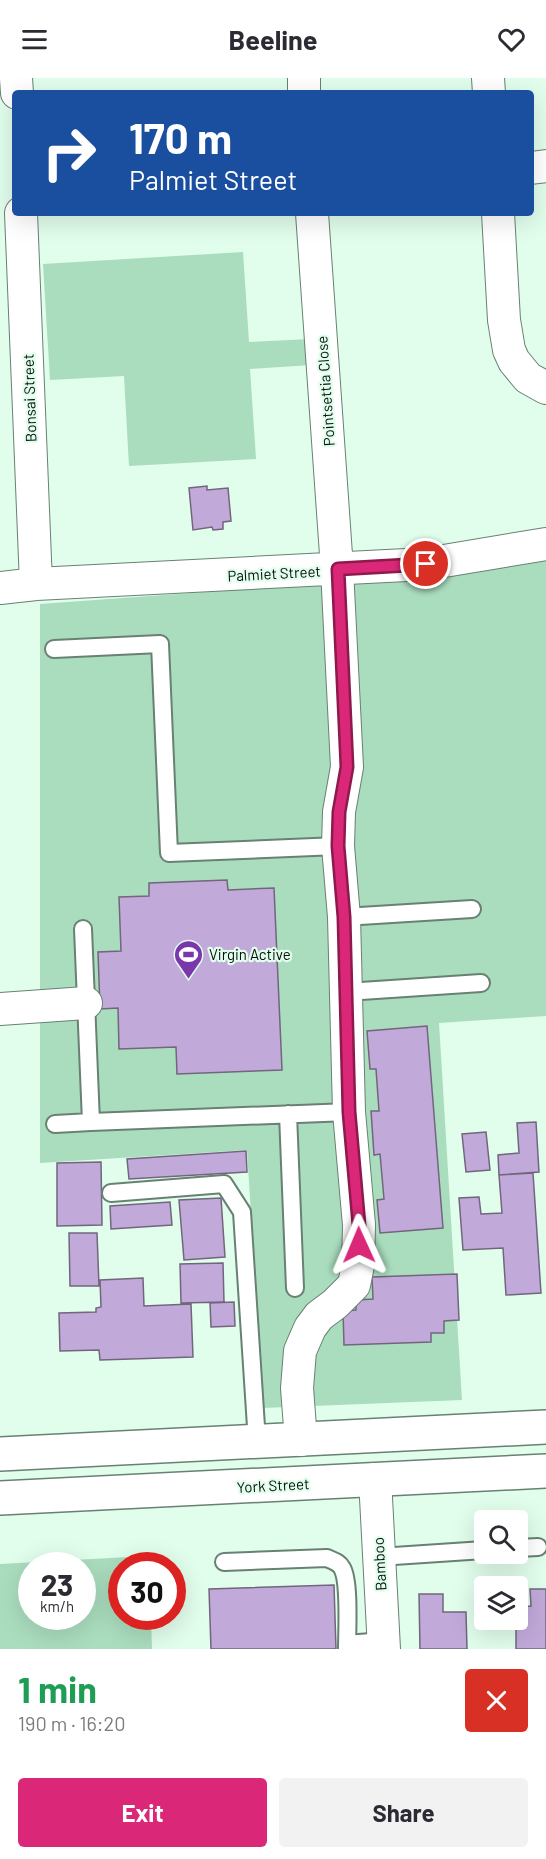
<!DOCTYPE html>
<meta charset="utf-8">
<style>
body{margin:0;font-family:Barlow,sans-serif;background:#f2f2f3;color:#2b2b33;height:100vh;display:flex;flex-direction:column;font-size:22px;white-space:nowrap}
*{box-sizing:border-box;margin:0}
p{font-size:20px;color:#7c7c81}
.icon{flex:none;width:33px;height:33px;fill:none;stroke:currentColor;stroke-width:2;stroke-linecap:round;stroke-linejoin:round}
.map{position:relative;height:1571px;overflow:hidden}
.details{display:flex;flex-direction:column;background:#fff;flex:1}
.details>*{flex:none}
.banner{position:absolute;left:12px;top:12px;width:522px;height:126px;border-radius:6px;box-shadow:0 6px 24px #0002;background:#1a4fa0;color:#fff;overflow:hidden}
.fabs{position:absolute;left:474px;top:1432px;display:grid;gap:12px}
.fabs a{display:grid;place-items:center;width:54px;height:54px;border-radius:6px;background:#fff;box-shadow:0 6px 24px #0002;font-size:30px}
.speed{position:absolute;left:18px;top:1474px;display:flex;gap:12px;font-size:30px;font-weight:700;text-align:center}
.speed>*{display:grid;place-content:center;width:78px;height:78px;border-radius:50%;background:#fff;box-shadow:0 6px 24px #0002;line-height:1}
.speed small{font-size:15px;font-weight:400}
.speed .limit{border:9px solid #d22;background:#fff;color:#111}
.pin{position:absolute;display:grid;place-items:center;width:51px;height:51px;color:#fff;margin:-26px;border:3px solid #fff;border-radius:50%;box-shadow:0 2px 6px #0007}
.me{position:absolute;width:66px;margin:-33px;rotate:359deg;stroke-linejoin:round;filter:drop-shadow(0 0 4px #0008)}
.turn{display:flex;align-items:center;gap:21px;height:126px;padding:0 18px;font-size:27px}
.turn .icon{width:78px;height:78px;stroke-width:2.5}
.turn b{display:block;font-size:42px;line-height:51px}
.round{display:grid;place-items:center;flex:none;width:63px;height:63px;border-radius:6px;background:#f2f2f3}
.headline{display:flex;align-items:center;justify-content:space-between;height:102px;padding:0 18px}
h1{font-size:36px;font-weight:700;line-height:45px;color:#1e9e55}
.action{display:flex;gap:12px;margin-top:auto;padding:12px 18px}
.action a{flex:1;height:69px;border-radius:6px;background:#db2777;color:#fff;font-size:24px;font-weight:700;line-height:69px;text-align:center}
.action a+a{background:#f2f2f3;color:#2b2b33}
header{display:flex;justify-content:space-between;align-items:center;height:78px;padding:0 18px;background:#fff;font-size:27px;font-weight:700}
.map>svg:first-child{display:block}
</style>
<header><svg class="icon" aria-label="menu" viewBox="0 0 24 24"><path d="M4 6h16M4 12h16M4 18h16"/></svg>Beeline<svg class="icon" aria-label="heart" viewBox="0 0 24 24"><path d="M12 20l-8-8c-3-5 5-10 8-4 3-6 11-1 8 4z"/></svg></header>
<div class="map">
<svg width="546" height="1571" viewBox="0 0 546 1571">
<rect width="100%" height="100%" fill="#e1fdec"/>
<!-- green -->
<path fill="#aaddbe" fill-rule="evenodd" d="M243,174L249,264L310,261L311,287L250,291L256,381L129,388L124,298L50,302L43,186Z
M546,482V938L439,945L462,1322L263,1330L247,1072L40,1085V526L427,498Z
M147,1478L148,1488H122V1539H151L152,1571H0V1486ZM32,1488H82V1539H32Z"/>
<!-- building -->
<path fill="#c1a9d9" stroke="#71667c" stroke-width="1.5" d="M207,408V412L228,410L231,443L223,444V451L213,452L212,449L193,452L189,410Z
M227,802L228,812L274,810L282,992L177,996L176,969L119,971L118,930L100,931L98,874L121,873L119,819L149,818V805Z
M427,948L443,1150L380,1155L377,1122L384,1121L380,1076L374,1077L371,1033H379L376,991H370L367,953Z
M536,1044L539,1094L499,1097L498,1077L519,1075L517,1045Z
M486,1054L490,1092L466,1094L462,1056Z
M246,1073L247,1094L129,1101L127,1081Z
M101,1084L102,1147L57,1148V1085Z
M533,1095L541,1215L506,1217L503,1170L463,1172L459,1120L479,1119L481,1136L502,1135L499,1097Z
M221,1120L225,1179L184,1182L179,1122Z
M170,1124L172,1147L111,1151L110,1128Z
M69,1155H97L99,1208H70Z
M223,1185L224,1224L181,1225L180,1186Z
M457,1196L459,1242L444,1243V1255H431V1264L344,1267L343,1233L356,1232V1222L373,1221L372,1199Z
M143,1200L144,1228L191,1226L193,1279L100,1282L99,1272L60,1273L59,1235L96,1234V1230L101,1229L100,1202Z
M234,1224L235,1248L211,1249L210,1225Z
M334,1507L336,1571H211L209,1511Z
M530,1511H546V1571H516V1542H518V1529L531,1528Z
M419,1516H443V1534H466L467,1571H420Z"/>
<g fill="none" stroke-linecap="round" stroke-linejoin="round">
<defs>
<path id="service" d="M54,571L160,566L169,775L338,768
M344,839L472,831
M83,851L91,1044L349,1034
M346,914L481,905
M288,1036L295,1210
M55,1046L91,1044
M111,1115L224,1106L242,1134L257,1364
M518,1470L538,1469
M379,1479L484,1472
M224,1484L327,1480C333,1483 339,1484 342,1490C350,1503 347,1554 347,1571
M347,1566L383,1563"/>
<path id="minor" d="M16,0L17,15
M304,0V15
M488,0L489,15
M531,90L546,88
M21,135L36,506
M498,135L504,242L509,272L514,283L528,300L546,310
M0,510L36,506L426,486L546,466
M0,931L86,925
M301,1362L297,1310L300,1273L310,1250L319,1238L335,1226L354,1207L358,1187L359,1147L349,1034L344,839L338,768L339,734L347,689L337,491L312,135
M375,1401L384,1571"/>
<path id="secondary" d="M0,1376L546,1349
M0,1420L546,1393"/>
</defs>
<!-- service casing -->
<use href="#service" stroke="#688172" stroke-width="20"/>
<!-- minor casing -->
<use href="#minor" stroke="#688172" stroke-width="34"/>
<!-- secondary casing -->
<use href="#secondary" stroke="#688172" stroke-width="36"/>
<!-- service -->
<use href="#service" stroke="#fff" stroke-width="16"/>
<!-- minor -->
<use href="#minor" stroke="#fff" stroke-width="32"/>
<!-- secondary -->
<use href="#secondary" stroke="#fff" stroke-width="33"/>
</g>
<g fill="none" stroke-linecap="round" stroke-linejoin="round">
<defs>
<path id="route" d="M359,1167V1147L349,1034L344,839L338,768L339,734L347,689L338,491L426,486"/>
</defs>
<!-- route casing -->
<use href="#route" stroke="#8e194d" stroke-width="15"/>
<!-- route -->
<use href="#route" stroke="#db2777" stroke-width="10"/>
</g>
<!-- icons -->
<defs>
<symbol id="stadium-pin" viewBox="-11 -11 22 30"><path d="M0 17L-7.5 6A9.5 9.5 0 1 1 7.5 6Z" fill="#7a37ac" stroke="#e1fdec"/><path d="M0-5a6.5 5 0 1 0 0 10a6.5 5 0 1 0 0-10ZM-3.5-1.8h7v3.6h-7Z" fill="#fff"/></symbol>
</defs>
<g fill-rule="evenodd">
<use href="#stadium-pin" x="172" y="860" width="33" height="45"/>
</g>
<g text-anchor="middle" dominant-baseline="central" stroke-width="4.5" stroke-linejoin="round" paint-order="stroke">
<!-- street labels -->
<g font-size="15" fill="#08110c" stroke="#e1fdec">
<text transform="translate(325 313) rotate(-94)">Pointsettia Close</text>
<text transform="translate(29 320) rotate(-92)">Bonsai Street</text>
<text transform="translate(274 495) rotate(-3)">Palmiet Street</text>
<text transform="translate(273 1407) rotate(-3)">York Street</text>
<text transform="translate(379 1486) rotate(-93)">Bamboo</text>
</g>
<!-- poi labels -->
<g font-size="15" fill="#08110c" stroke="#e1fdec" text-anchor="start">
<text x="209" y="876">Virgin Active</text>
</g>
</g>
</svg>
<div class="fabs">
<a><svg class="icon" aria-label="search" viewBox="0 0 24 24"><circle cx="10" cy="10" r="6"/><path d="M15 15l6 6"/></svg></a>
<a><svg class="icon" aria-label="layers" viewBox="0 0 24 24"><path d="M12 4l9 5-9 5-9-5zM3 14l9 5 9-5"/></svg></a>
</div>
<div class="speed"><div>23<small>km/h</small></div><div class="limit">30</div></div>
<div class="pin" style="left:426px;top:486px;background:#d93025"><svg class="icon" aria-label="arrive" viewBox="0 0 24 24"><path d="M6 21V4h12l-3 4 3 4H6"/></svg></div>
<svg class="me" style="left:359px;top:1167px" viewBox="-20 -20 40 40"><path d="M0-17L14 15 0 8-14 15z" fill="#db2777" stroke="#fff" stroke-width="4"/></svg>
<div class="banner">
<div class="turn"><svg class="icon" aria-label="right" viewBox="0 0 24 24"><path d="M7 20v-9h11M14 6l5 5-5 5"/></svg><div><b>170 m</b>Palmiet Street</div></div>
</div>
</div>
<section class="details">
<div class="headline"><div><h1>1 min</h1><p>190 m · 16:20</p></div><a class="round" style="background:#d93025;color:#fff"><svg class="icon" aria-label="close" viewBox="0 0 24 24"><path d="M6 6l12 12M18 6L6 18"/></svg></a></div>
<div class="action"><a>Exit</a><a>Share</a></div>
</section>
